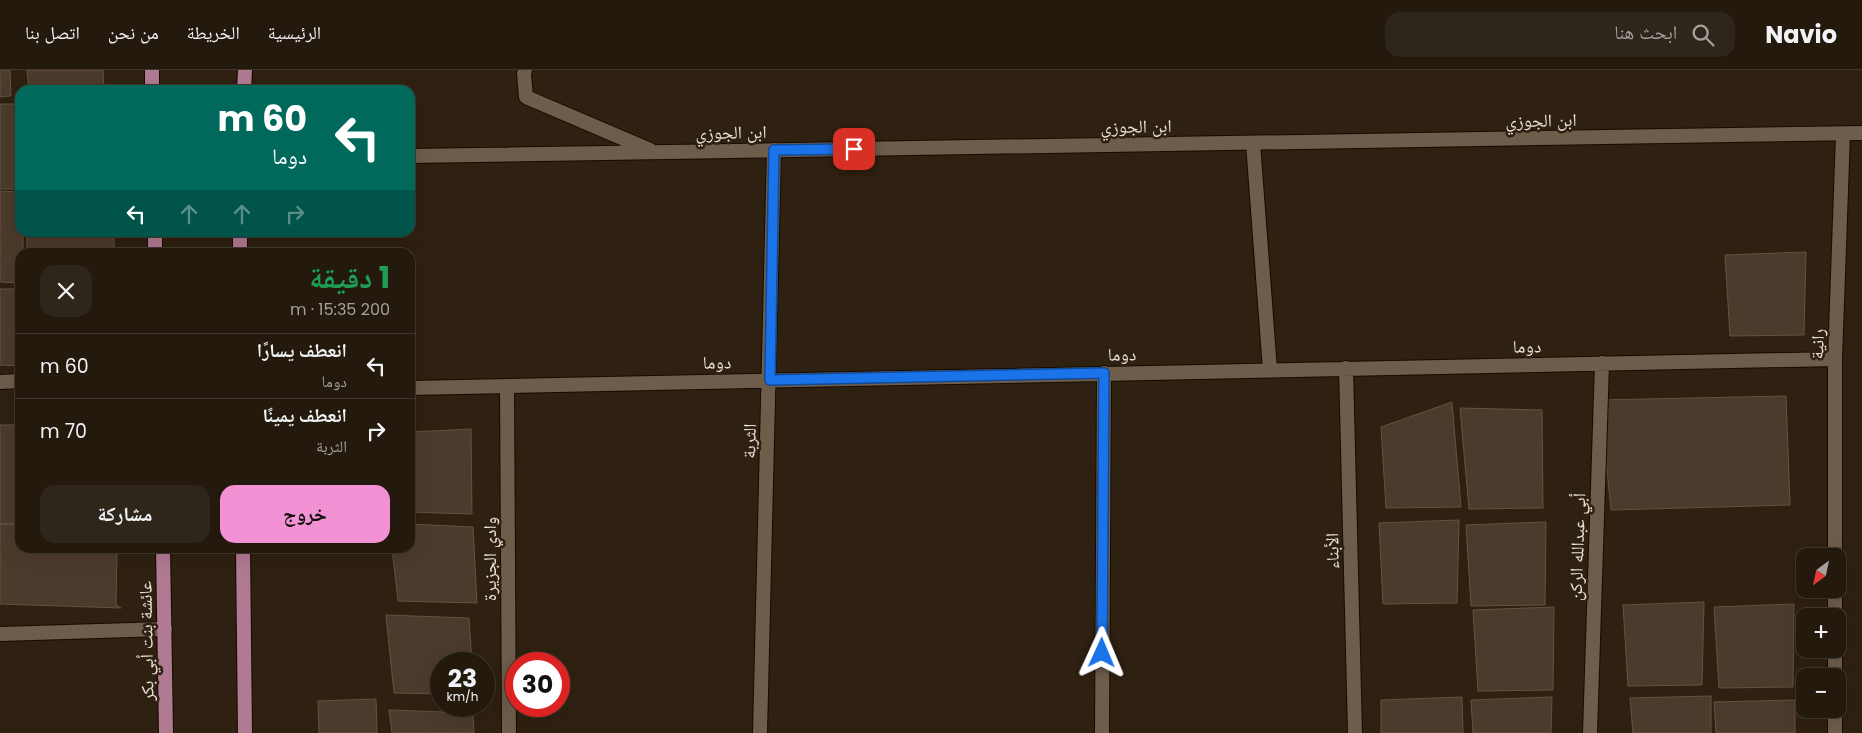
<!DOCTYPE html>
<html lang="ar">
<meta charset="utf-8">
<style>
body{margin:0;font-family:Poppins,"Noto Naskh Arabic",sans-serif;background:#2f261b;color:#f1f3f6;direction:rtl;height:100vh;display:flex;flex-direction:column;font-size:19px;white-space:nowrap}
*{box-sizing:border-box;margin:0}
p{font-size:16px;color:#a3a09d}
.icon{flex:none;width:28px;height:28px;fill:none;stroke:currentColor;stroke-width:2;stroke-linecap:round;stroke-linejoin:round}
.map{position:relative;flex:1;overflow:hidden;direction:ltr}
.drawer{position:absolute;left:15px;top:178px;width:400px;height:305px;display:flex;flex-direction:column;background:#23190d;border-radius:15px;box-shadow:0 5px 20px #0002,0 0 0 1px #40382e;direction:rtl}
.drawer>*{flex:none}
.hud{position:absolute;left:15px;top:15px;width:400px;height:152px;border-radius:15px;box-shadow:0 5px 20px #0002,0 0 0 1px #40382e;direction:rtl;background:#00695c;color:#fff;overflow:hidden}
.needle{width:32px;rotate:213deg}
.fabs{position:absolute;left:1796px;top:478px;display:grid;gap:10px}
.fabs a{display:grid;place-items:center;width:50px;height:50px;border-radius:10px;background:#23190d;box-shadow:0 5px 20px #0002,0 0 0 1px #40382e;font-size:25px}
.speed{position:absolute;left:430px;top:582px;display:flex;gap:10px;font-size:25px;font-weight:700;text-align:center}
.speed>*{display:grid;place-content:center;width:65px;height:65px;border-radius:50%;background:#23190d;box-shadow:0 5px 20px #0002,0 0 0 1px #40382e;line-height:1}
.speed small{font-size:12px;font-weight:400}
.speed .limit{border:8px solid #d22;background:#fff;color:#111}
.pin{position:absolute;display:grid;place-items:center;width:42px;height:42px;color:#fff;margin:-21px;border-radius:10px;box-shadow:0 2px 8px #0006}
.me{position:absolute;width:55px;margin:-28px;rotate:1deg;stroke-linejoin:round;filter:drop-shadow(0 0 4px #0008)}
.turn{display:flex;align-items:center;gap:18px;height:105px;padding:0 25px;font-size:22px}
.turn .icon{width:65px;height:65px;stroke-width:2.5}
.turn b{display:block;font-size:35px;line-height:42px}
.lanes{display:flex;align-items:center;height:48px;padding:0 25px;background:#0003;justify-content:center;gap:25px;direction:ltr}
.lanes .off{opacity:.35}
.round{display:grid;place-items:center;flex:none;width:52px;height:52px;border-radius:15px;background:#2f261b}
.head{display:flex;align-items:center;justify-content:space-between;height:85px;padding:0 25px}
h1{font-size:30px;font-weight:700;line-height:38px;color:#1e9e55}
.button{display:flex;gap:10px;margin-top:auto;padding:10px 25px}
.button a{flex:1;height:58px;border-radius:15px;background:#f391d5;color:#111;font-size:20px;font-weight:700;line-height:58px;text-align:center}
.button a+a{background:#2f261b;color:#f1f3f6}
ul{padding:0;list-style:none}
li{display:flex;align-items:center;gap:15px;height:65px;padding:0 25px;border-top:1px solid #40382e}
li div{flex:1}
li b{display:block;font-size:19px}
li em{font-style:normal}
header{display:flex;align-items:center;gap:30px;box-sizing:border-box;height:70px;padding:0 25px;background:#23190d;border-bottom:1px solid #40382e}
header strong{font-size:24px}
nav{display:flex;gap:28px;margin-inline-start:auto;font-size:18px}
.search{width:350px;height:45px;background:#2f261b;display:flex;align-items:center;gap:12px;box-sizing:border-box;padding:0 18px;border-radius:15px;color:#a3a09d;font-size:19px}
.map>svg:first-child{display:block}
</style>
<header>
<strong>Navio</strong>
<div class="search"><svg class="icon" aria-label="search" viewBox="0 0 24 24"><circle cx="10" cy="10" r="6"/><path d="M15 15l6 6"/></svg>ابحث هنا</div>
<nav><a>الرئيسية</a><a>الخريطة</a><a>من نحن</a><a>اتصل بنا</a></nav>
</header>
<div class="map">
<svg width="1862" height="663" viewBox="0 0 1862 663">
<rect width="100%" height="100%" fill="#2f2111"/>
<!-- building -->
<path fill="#4c3b2c" stroke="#645242" d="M0,0H10L11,26L0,27Z
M27,0H103L104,20H29Z
M0,34H20V119H0Z
M0,121L20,122V162H23V182H20V213L0,212Z
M27,162H114V182H27Z
M1806,182L1804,265L1730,266L1725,185Z
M0,219H20V296L0,295Z
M1786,326L1790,435L1611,440L1600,330Z
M1452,332L1461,437L1386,438L1381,357Z
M1460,338L1542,340L1543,438L1469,439Z
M0,355H20V454H0Z
M471,359L472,444L410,442V362Z
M1459,450L1457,533L1383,534L1379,453Z
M1546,452L1545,535L1471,536L1466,455Z
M0,454H20V478H117L116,535L121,538L0,534Z
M410,454L473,457L477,533L398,531L392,478H410Z
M1704,532L1702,615L1628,616L1623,535Z
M1794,534L1793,617L1719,618L1714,537Z
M1554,537L1553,620L1478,621L1473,540Z
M386,545L469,548L472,594H441V624L394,623Z
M1711,626V663H1633L1630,628Z
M1462,627L1463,663H1381V630Z
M1552,627L1551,663H1473L1471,630Z
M376,629L377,663H319L318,631Z
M1795,630V663H1716L1714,632Z
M389,640L473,643L474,663H392Z"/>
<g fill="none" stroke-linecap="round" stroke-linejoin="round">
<defs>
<path id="minor" d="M1253,73L1270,300
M1346,298L1355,663
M0,312L20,311
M507,316L509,663
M410,318L1835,289
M1835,486V289L1843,64
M1835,546V519
M0,564L165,559
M1835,606V579
M760,663L774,80
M1102,663L1104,303
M1590,663L1602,293
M1835,663V639"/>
<path id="tertiary" d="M525,0L524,4L526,27L650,80
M410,86L1862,63"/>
<path id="primary" d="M152,0V20
M244,20L245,0
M155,162V182
M240,162V182
M163,478L166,663
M243,478L245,663"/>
</defs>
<!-- minor casing -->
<use href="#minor" stroke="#170a00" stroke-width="16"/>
<!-- tertiary casing -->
<use href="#tertiary" stroke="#170a00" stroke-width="16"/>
<!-- primary casing -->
<use href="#primary" stroke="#170a00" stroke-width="16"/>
<!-- minor -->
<use href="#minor" stroke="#6e5d4b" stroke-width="14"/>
<!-- tertiary -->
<use href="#tertiary" stroke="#6e5d4b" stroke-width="14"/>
<!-- primary -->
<use href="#primary" stroke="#b17a93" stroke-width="14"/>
</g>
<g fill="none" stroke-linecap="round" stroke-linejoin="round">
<defs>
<path id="route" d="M854,79L774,80L770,310L1104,303L1102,583"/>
</defs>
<!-- route casing -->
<use href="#route" stroke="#114b97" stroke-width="12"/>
<!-- route -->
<use href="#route" stroke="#1a73e8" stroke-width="9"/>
</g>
<g text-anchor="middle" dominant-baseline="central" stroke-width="5" stroke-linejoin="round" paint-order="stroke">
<!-- street labels -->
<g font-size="18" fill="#eae0d6" stroke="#2f2111">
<text transform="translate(1541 50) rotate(-1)">ابن الجوزي</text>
<text transform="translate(1136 56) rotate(-1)">ابن الجوزي</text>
<text transform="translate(731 62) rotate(-1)">ابن الجوزي</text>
<text transform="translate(1817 274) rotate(-88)">رانية</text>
<text transform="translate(1527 276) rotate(-1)">دوما</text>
<text transform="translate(1122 284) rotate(-1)">دوما</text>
<text transform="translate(717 292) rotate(-1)">دوما</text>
<text transform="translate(749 371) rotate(-88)">الثربة</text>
<text transform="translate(1577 477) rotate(-88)">أبي عبدالله الركن</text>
<text transform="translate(1332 481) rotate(-91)">الأبناء</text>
<text transform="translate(489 489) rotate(-90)">وادي الجزيرة</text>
<text transform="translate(146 571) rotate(-91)">عائشة بنت أبي بكر</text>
</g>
</g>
</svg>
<div class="fabs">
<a><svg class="needle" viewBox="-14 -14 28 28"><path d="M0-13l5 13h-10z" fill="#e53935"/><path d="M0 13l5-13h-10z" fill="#a3a09d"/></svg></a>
<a>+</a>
<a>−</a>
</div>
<div class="speed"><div>23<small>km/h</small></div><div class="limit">30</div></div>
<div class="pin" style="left:854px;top:79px;background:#d93025"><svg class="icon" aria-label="arrive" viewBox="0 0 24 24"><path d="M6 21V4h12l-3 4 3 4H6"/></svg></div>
<svg class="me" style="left:1102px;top:583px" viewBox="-20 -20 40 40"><path d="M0-17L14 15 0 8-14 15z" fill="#1a73e8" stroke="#fff" stroke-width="4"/></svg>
<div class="hud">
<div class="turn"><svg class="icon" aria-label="left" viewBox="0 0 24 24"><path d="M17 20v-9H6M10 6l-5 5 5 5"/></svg><div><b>60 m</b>دوما</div></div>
<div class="lanes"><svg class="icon" aria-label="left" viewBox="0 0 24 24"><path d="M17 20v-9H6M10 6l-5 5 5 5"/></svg><svg class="icon off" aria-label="ahead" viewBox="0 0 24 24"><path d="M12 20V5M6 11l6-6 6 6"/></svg><svg class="icon off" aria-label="ahead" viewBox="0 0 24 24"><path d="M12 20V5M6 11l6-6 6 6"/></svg><svg class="icon off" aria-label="right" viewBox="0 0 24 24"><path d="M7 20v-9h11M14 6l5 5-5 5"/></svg></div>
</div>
<section class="drawer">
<div class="head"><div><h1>1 دقيقة</h1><p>200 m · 15:35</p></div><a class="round"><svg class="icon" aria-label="close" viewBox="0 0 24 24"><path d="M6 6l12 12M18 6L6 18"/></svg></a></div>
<ul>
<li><svg class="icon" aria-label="left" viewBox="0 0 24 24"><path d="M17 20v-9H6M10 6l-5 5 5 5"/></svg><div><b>انعطف يسارًا</b><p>دوما</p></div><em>60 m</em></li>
<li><svg class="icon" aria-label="right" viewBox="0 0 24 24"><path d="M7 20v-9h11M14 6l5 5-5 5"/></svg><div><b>انعطف يمينًا</b><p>الثربة</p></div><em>70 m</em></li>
</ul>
<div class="button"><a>خروج</a><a>مشاركة</a></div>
</section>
</div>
